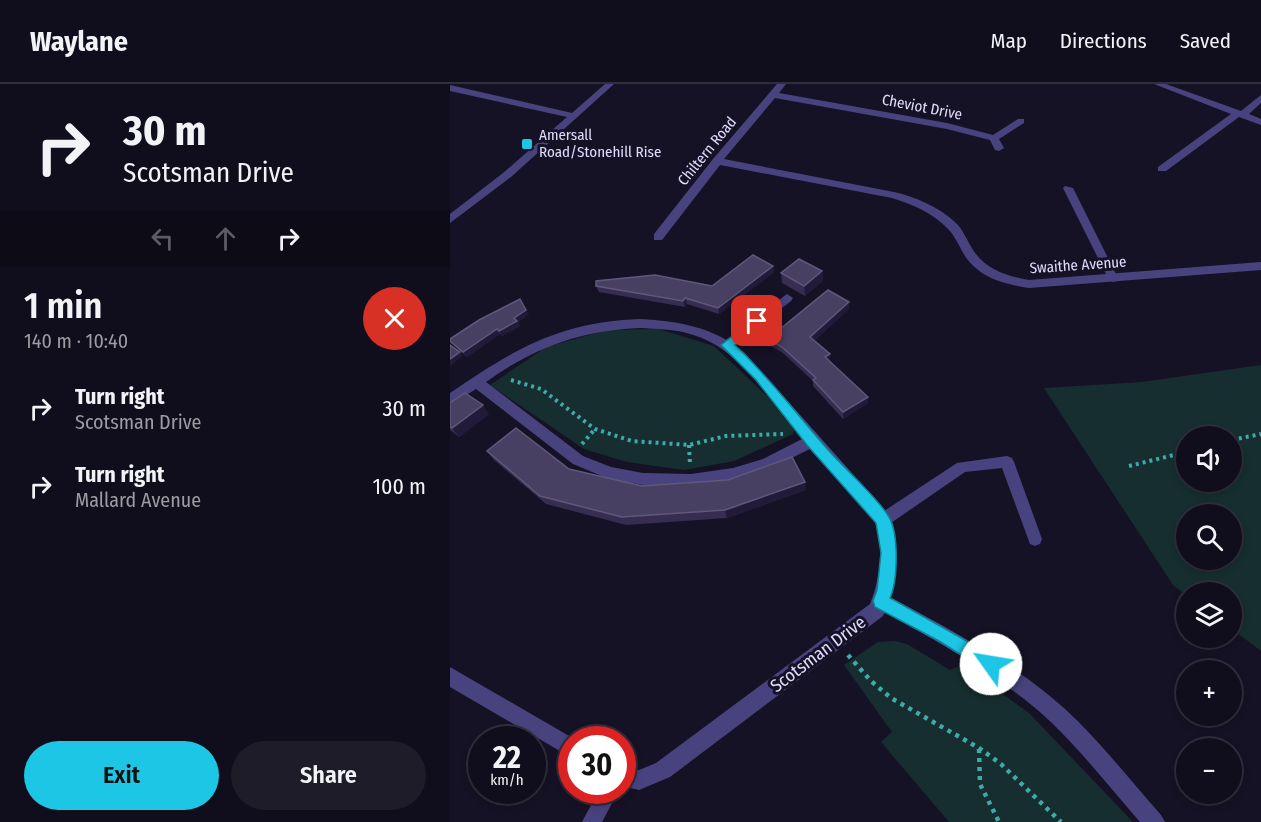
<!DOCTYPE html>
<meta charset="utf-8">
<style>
body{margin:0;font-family:"Fira Sans Condensed",sans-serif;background:#1e1c29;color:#f1f3f6;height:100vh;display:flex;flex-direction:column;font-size:22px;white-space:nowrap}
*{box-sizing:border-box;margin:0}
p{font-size:20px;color:#9c9ca3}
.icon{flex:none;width:33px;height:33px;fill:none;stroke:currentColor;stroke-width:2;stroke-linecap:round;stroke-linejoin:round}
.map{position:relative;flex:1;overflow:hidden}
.side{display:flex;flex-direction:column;background:#100e1c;width:450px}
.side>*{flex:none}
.top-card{background:#100e1c;color:#f1f3f6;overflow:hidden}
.buttons{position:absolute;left:726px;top:342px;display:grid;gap:12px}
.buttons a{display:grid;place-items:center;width:66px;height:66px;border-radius:50%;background:#100e1c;box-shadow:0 3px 9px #0003,0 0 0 2px #302e3b;font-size:30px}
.speed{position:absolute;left:18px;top:642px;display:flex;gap:12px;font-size:30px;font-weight:700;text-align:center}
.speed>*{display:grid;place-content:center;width:78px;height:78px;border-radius:50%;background:#100e1c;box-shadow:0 3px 9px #0003,0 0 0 2px #302e3b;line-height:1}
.speed small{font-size:15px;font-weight:400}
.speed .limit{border:9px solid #d22;background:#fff;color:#111}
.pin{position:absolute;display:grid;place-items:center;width:51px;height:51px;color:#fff;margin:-26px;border-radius:12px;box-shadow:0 3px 9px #0006}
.me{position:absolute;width:66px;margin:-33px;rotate:302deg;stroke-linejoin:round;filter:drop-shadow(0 0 4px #0008)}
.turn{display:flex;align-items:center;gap:21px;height:126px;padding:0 24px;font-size:27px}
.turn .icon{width:78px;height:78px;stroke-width:2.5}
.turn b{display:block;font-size:42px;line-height:51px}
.lanes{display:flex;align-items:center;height:57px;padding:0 24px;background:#0003;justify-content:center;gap:30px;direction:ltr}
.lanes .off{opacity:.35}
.round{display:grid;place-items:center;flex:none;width:63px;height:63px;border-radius:32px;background:#1e1c29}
.overview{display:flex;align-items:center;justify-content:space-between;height:102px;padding:0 24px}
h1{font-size:36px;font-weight:600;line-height:45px}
.button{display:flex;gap:12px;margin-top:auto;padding:12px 24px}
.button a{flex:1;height:69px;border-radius:36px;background:#1dc6e4;color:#111;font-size:24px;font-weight:600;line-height:69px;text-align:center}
.button a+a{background:#1e1c29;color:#f1f3f6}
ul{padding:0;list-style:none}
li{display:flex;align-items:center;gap:18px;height:78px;padding:0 24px}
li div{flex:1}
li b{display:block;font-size:22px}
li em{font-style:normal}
header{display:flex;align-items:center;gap:36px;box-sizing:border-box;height:84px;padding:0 30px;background:#100e1c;border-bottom:2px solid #302e3b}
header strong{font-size:28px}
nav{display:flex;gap:33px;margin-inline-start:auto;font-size:21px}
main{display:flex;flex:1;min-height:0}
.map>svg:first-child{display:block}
</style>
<header>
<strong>Waylane</strong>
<nav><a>Map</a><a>Directions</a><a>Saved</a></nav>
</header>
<main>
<section class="side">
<div class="top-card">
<div class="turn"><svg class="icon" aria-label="right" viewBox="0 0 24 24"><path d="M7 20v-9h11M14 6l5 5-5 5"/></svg><div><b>30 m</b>Scotsman Drive</div></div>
<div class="lanes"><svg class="icon off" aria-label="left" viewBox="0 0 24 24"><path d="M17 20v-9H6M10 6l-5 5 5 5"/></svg><svg class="icon off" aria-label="ahead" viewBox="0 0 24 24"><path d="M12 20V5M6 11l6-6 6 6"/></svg><svg class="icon" aria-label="right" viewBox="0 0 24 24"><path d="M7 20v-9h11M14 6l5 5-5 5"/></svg></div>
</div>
<div class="overview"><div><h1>1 min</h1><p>140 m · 10:40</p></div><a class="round" style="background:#d93025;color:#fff"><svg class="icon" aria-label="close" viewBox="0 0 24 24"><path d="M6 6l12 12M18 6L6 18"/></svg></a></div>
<ul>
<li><svg class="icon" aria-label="right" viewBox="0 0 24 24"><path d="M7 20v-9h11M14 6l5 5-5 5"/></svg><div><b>Turn right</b><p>Scotsman Drive</p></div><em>30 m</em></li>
<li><svg class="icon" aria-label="right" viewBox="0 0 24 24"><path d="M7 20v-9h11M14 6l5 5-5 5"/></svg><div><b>Turn right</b><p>Mallard Avenue</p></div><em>100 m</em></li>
</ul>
<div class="button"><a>Exit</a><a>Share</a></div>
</section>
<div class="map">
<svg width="811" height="738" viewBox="0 0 811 738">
<rect width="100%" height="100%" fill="#161225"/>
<!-- green -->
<path fill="#162e2f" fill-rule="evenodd" d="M209,245L264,262L319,314L344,346L343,350L284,377L234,386L177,378L134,365L40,301L96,263L157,246Z
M811,281V567L782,545V508H736V511L723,501L594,304L692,298ZM736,352H782V398H736ZM736,430H782V476H736Z
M445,557L457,560L500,586L512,581L579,629L683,738H499L431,658L442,648L394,581L428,558Z"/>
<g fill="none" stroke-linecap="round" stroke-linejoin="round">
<!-- path-far1 -->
<path stroke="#3eabaa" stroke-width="4" stroke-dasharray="3 4" stroke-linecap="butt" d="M61,296L91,305L145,345L182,357L239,361L276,352L333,350
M782,356L811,350
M132,360L145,345
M239,361L240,381
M679,382L736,368"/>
<!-- path -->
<path stroke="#3eabaa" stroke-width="4.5" stroke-dasharray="4 5" stroke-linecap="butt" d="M398,571L421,597L441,614L529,664L551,680L611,738
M529,665L530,700L549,738"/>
<!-- lane -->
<path fill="#48437f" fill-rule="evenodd" d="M615,102L623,104L668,194L667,197L663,198L658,194L613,104Z
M337,210L343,214L341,217L281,264H273L271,261L273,258Z
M557,372L562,374L564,378L592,455L590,460L585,462L580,460L552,384L515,388L438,441L433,442L428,441L426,436L428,431L507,379Z
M149,706H169L152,738H132Z"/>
<!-- street -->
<path fill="#48437f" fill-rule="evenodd" d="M155,0H164L61,93L0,139V130L53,89L117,33L0,7V1L122,29Z
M327,0H336L329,9L497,39L543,51L568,35H574V39L549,55L554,64L549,67L545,66L540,56L497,45L325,14L274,75L444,108C466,113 489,123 506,139C514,147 517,157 523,166C536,186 557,192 579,196L811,178V186L579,204C554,200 530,194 515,172C509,163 506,153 498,145C483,129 462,120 442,114L270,81L212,156H204V150L263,75Z
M704,0H716L791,27L811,11V19L799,30L811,35V41L789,33L716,87H708V83L781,30Z
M190,235C229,237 263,243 294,268L435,426C450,453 449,484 440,513C501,546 563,578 615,625C650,657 679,695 711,731L715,738H690C661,705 634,670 602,639C553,593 493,561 435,528L433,532L220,693L189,706L172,702V682L189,686L206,679L420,520C430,495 435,461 424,436L360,365L317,386L283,396L241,404L193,401L159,395L123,380L26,305L0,321V309C64,265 110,238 190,235ZM190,244C206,245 224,245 240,250C292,264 319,317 352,355L313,375L283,384L241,390L193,389L161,383L133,372L36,298C83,264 132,246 190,244Z
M0,583L126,656H122V674L0,603Z"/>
</g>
<!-- wall -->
<path fill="#362d51" d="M323,182L324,188L269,230L237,220L235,223L149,208L146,202H262Z
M372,187L373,197L355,212L332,199L331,189Z
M399,225L364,257L380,270L379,277L418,319L393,335L363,302V297L333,269L319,261L318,255Z
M79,230L68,238L70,242L52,252L50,250L17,273L0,258V255Z
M0,319L39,330L9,353L0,346Z
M37,367L192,402L356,406L277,434L176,441L96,420L44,376Z"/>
<!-- shaded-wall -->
<path fill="#211a38" d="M323,182L324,188L269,230L268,224Z
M372,187L373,197L355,212L354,202Z
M235,214L237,220L235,223L233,217Z
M399,218V225L361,260L360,253Z
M76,226L79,230L68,238L70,242L52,252L49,247L64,234Z
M47,245L50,250L17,273L13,268Z
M10,268L13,272L0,282V275Z
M380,270V277L375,280V273Z
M418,313V319L393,335V328Z
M33,321L39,330L9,353L2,344Z
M355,398L356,406L277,434L275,426Z"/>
<!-- building -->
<path fill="#484063" stroke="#60587b" stroke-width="1.5" d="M303,171L323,182L268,224L235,214L233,217L146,202V197L205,191L262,202Z
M349,175L372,187L354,202L331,189Z
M378,206L399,218L360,253L380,270L375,273L418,313L393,328L363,296L366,294L332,263L318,255Z
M70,215L76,226L64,234L67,237L49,247L47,245L13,268L0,257V255L29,236Z
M0,261L10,268L0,275Z
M15,309L33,321L2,344L0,343V319Z
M66,344L119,385L192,402L278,396L342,373L355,398L275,426L172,433L90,412L37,367Z"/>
<!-- route -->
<path fill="#1dc6e4" stroke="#138194" stroke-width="1.5" d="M307,233L311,235V240L285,261C320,294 348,332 380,368C395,385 428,414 439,433C449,450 448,496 440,514L547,574L549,580L547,586L541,588L535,586L489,557L425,523L423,517L427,506L431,469L426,439L357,361L306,296L271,261Z"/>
<!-- markers -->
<rect fill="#1dc6e4" stroke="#161225" stroke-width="2" x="71" y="54" width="12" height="12" rx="3"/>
<g text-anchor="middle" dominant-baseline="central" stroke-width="6" stroke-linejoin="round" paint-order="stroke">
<!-- far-street labels -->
<g font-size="15" fill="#e0dbfb" stroke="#161225">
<text transform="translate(472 23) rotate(11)">Cheviot Drive</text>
<text transform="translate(257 67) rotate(-51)">Chiltern Road</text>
<text transform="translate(628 181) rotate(-4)">Swaithe Avenue</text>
</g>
<!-- far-poi labels -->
<g font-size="15" fill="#e0dbfb" stroke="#161225" text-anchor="start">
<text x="89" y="51">Amersall<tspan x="89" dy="17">Road/Stonehill Rise</tspan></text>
</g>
<!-- street labels -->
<g font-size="18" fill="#e0dbfb" stroke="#161225">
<text transform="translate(368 570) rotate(-37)">Scotsman Drive</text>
</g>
</g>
</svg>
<div class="buttons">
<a><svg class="icon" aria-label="sound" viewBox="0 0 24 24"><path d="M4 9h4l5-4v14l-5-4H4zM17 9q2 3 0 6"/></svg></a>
<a><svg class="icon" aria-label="search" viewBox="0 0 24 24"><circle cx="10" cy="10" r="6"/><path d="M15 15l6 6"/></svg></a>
<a><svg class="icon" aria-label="layers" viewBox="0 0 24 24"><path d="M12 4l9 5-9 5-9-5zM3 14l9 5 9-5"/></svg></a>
<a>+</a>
<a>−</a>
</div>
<div class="speed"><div>22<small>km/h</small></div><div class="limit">30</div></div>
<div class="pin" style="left:307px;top:237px;background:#d93025"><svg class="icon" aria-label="arrive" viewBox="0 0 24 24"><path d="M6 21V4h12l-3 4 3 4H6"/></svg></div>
<svg class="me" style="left:541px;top:580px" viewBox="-20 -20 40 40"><circle r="19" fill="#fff"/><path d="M0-13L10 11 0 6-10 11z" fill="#1dc6e4"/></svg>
</div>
</main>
